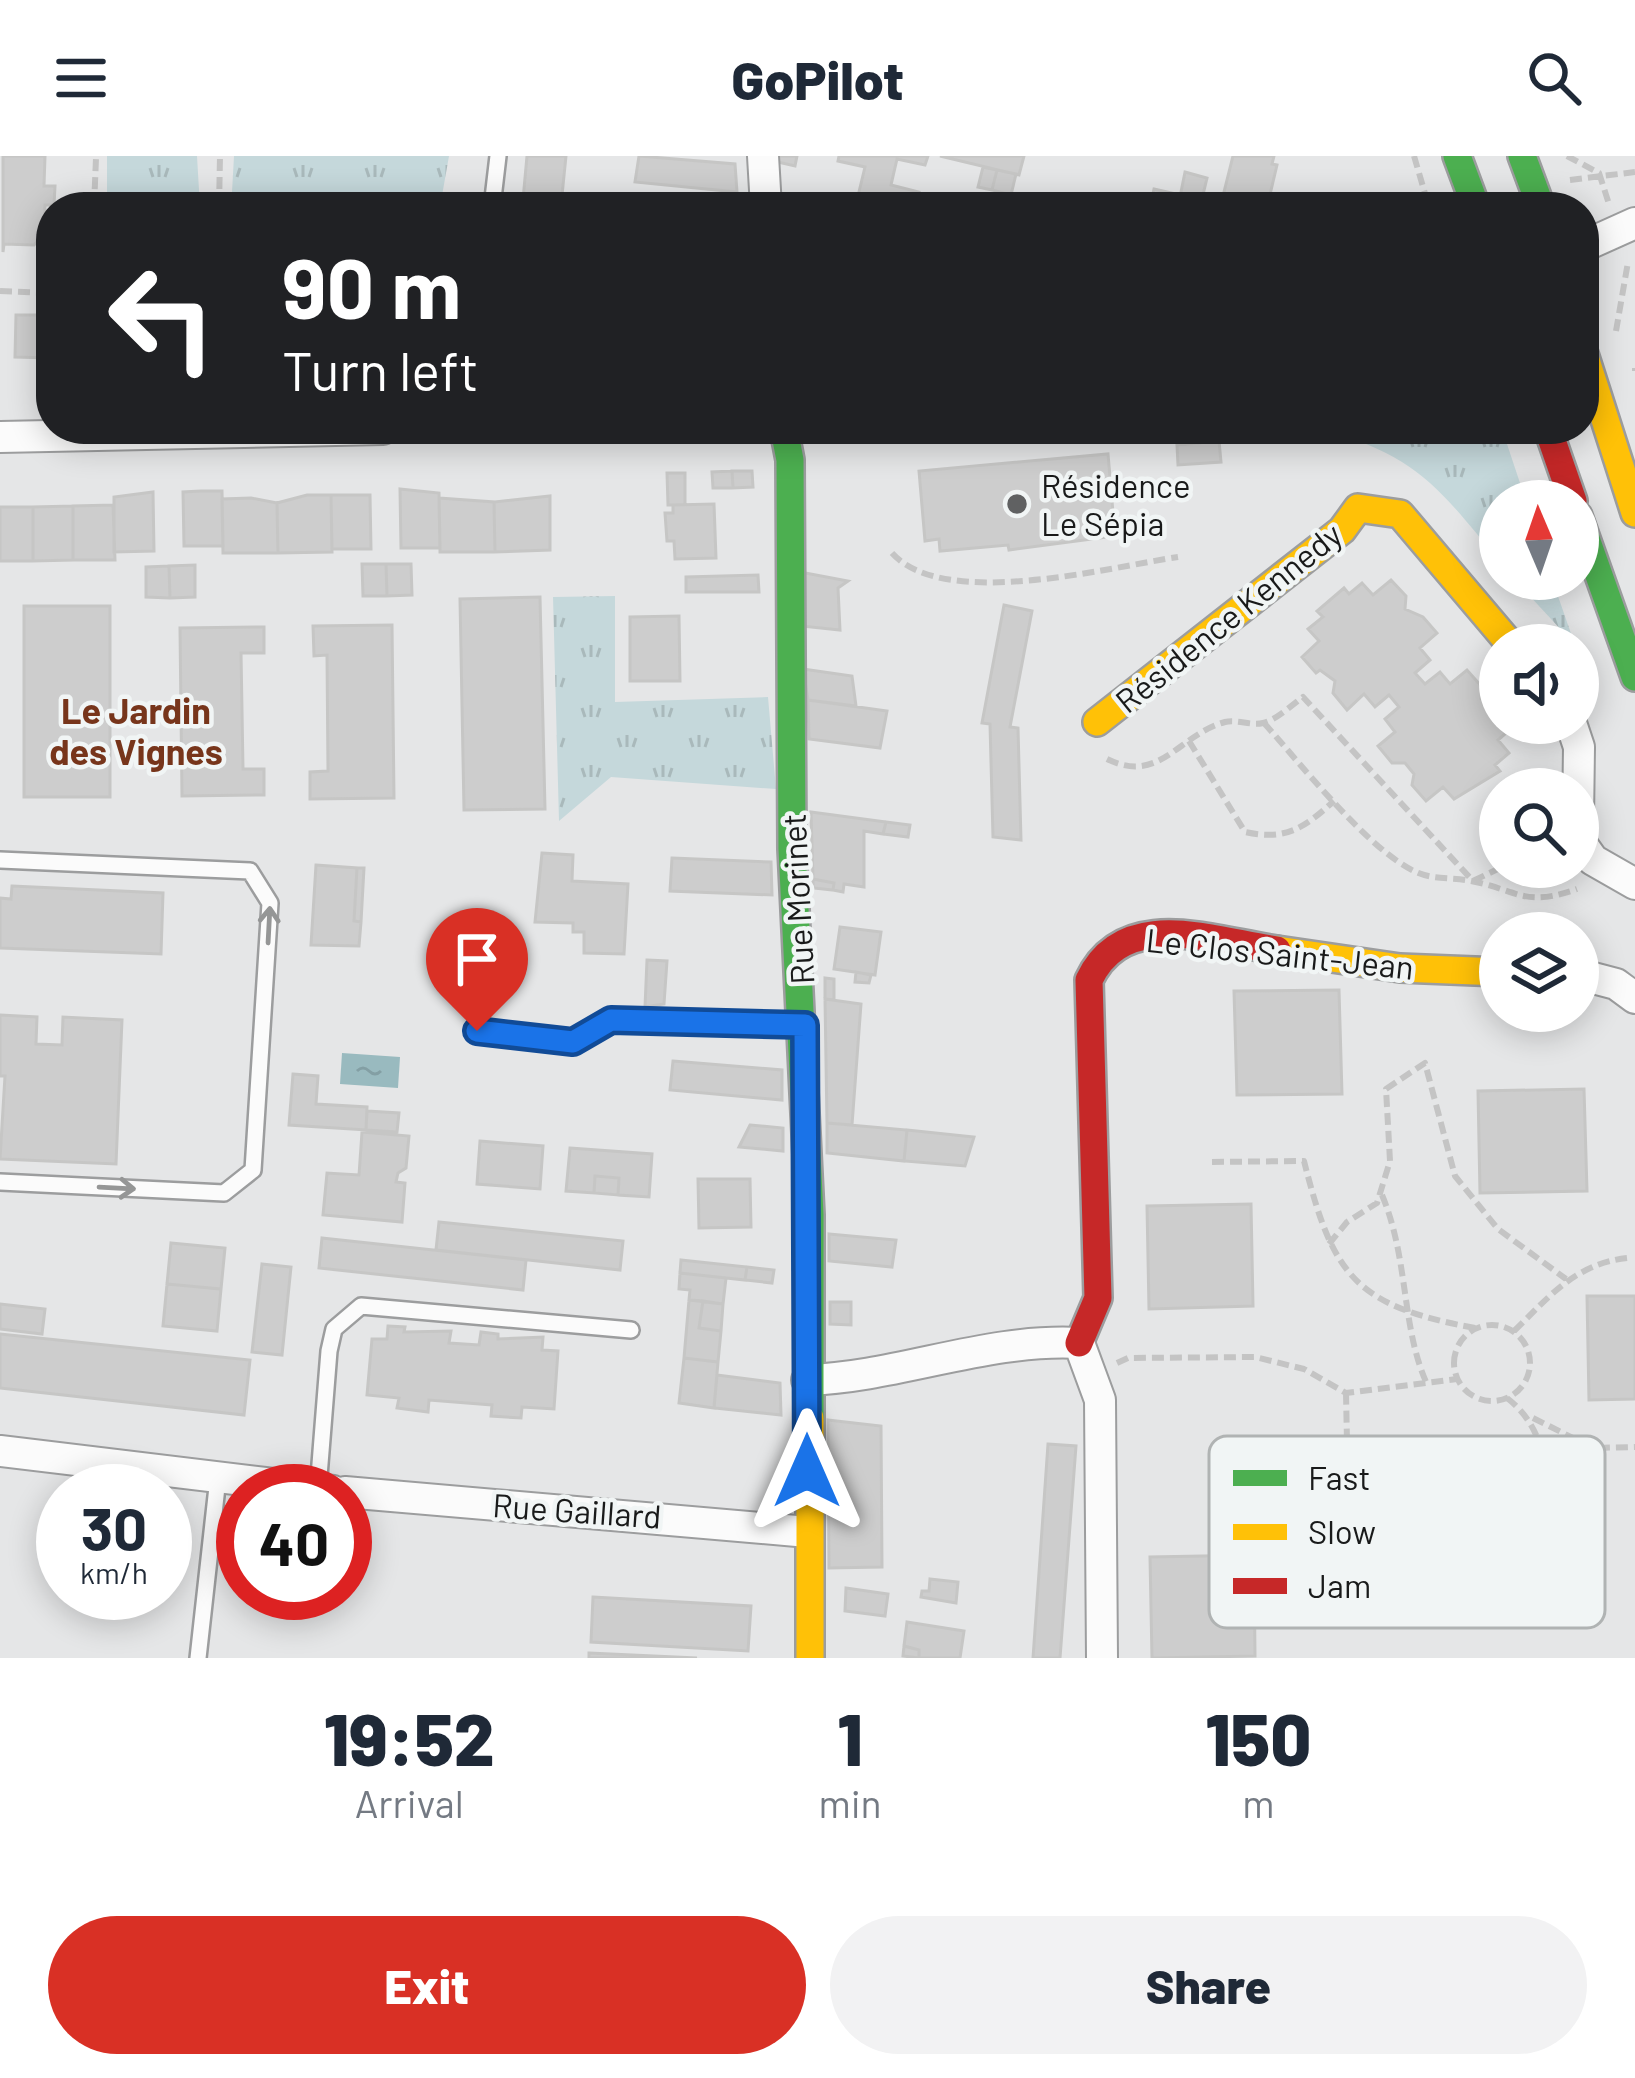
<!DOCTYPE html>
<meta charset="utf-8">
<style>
body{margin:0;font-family:Barlow,sans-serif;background:#f2f2f3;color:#1f2937;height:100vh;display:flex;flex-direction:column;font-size:45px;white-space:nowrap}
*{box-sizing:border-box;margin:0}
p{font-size:39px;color:#747a83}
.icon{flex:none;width:66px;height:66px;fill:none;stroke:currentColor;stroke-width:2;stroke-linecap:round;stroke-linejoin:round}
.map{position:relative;height:1502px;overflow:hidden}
.details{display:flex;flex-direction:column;background:#fff;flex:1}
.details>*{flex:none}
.guide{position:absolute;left:36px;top:36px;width:1563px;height:252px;border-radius:48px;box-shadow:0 6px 30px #0003;background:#202124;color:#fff;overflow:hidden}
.needle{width:78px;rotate:358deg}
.fabs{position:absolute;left:1479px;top:324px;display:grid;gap:24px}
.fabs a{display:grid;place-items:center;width:120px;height:120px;border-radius:50%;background:#fff;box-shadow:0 6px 30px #0003;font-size:60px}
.speed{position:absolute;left:36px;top:1308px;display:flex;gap:24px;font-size:60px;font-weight:700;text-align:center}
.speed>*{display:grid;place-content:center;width:156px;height:156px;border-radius:50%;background:#fff;box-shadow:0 6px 30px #0003;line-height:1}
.speed small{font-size:30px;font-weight:400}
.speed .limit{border:18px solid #d22;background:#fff;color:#111}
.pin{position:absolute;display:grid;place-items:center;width:102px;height:102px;color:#fff;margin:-123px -51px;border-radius:50% 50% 50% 0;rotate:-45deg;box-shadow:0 0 12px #0007}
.pin .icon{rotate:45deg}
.me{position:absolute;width:132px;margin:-66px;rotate:0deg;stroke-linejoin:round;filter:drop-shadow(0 0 9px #0008)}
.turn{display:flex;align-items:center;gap:42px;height:252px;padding:0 48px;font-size:54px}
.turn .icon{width:156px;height:156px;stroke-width:2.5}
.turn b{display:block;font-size:84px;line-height:102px}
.eta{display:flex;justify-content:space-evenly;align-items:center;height:204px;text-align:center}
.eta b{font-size:72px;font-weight:800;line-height:84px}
.action{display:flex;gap:24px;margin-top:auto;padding:24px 48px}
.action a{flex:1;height:138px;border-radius:72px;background:#d93025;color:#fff;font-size:48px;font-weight:800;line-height:138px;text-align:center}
.action a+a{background:#f2f2f3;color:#1f2937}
header{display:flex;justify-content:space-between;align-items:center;height:156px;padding:0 48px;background:#fff;font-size:54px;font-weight:800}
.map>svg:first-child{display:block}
</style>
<header><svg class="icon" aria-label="menu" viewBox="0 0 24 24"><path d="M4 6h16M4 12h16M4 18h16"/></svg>GoPilot<svg class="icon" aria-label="search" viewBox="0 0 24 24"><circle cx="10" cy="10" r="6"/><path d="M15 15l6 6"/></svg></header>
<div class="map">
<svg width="1635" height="1502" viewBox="0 0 1635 1502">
<defs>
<pattern id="grass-tufts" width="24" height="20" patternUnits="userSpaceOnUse" patternTransform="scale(3)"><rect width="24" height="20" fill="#c5d8db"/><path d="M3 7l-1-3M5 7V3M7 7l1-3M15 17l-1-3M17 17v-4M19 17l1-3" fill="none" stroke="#a9b9bb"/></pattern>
<pattern id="water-ripples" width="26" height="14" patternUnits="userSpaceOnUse" patternTransform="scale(3)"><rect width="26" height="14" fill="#99babf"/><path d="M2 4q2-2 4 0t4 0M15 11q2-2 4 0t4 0" fill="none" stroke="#839fa4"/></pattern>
</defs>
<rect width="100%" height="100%" fill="#e5e6e7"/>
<!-- grass -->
<path fill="url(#grass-tufts)" d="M107,0H197L200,51H107Z
M234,0H449L440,51H280L279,38L232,36Z
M1320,273H1502L1526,345H1500V406C1439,332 1417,299 1320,273Z
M1514,423H1552L1575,489Z
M615,440V546L768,541L776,633L611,621L559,665L553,441Z"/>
<!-- water -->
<path fill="url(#water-ripples)" d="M342,897L400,901L398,932L340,928Z"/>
<!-- building -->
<path fill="#cdcdcd" stroke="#c6c6c5" stroke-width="3" d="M3,0H45L44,30H55L54,49H45L44,78L34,89L4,88L3,96Z
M527,0H566L561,49L523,44Z
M639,0L735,8L737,36L635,26Z
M778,0H797L795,10L778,6Z
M839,0H928L925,9L897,3L891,29L919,36L916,51L858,40L865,11L838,5Z
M940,0H1024L1019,19Z
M1233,0H1274L1272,8L1277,9L1267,51L1222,44Z
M983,11L997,14L992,34L978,31Z
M997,14L1016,18L1011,39L992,34Z
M1185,16L1207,22L1200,51H1178Z
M1154,33L1180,39L1178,51H1150Z
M16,159H51V202L15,201Z
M1219,285L1221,306L1178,309L1177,289Z
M1108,298L1115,380L1009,394L1008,389L940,395L939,383L925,385L919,315Z
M732,315H752L753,331L733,332Z
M732,315L733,332H713L712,316Z
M667,317H685V349H668Z
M400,333L439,337L440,392H401Z
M201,335H222L223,390H184L183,336Z
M153,336L154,395L114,396V341Z
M307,339H331L332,396L278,397L277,347Z
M331,339H370L371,393H332Z
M550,340V394L495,396L494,346Z
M251,342L277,347L278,397H223L222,343Z
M439,342L494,346L495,396H440Z
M714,348L716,402L675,403L674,385H667L665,357H673V349Z
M113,349L115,404H73V350Z
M73,350V404L33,405V351Z
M0,351H33V405H0Z
M362,408H386L387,440H363Z
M386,408H411L412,439L387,440Z
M195,409V441L170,442L169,410Z
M169,410L170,442L146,441V411Z
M800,416L848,425L838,432L840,474L801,470Z
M758,419L759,436H686V421Z
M1391,424L1406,440L1405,453L1423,461L1437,477L1420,492L1430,504L1415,517L1425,528L1440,516L1450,528L1467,514L1482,531L1481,543L1500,555V567L1514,570L1498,584L1509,597L1495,609L1500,615L1454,643L1443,631L1426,645L1412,629L1414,618L1405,607H1392L1378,590L1395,576L1385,563L1399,551L1389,539L1375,551L1364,538L1347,554L1333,537L1335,525L1320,514L1316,517L1302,501L1319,485L1308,473L1323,461L1317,455L1344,432L1349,438L1362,427L1373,439Z
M540,441L545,653L464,654L460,443Z
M1004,449L1032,455L1010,571L1018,572L1021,684L993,681L990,568L982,567Z
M24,450H110V641H24Z
M679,460L680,525H630V461Z
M392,469L394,642L310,643V616L328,615L327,499L314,500L313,470Z
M264,471V497H241L243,613H264V639L182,640L180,472Z
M803,513L852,520L856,550L808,544Z
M808,544L887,555L880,592L809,583Z
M811,656L886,666L883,678L864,675V731L844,728L843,736L833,734L834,727L813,723Z
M886,666L910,669L908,681L883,678Z
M542,697L573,699L572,725L628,728L624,798L584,797V776H573V767L535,766Z
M672,702L771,706L772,739L670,735Z
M316,709L357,712L354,765L361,766L359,790L311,789Z
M357,712H364L361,766L354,765Z
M813,723L834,727L833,734L813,732Z
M12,730L163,737L161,798L0,792V742L11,743Z
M840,771L881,776L875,819L834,813Z
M647,804L667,805L664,848L645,851Z
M856,816L871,819L869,827L855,826Z
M825,822L834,823V844L825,843Z
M1339,834L1342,938L1237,939L1234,835Z
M825,843L861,848L852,969L827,967Z
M0,859L37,861L36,888L62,889L63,861L122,864L116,1008L0,1003L5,920H0Z
M673,905L782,914V944L670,934Z
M293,918L318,920L316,948L367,951L366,974L289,969Z
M1584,933L1587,1035L1480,1037L1478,935Z
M367,955L399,957L397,976L366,974Z
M827,967L907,974L904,1005L827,997Z
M750,969L783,972V995L739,991Z
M907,974L974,981L965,1010L904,1005Z
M362,976L409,980L406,1012L398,1017L396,1026L405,1027L402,1066L323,1059L327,1017L359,1019Z
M480,985L543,990L540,1033L477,1028Z
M570,992L652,998L649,1041L618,1039L619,1022L595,1020L594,1037L566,1035Z
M595,1020L619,1022L618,1039L594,1037Z
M698,1023H750L751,1071L699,1072Z
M1251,1048L1253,1150L1149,1153L1147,1050Z
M439,1066L623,1085L620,1114L436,1094Z
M829,1078L896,1084L892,1111L829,1105Z
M322,1082L526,1104L523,1134L319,1112Z
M171,1087L225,1092L221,1133L167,1128Z
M681,1104L747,1111L745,1124L680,1117Z
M262,1108L291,1111L282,1199L252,1196Z
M747,1111L774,1114L772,1127L745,1124Z
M680,1117L726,1122L723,1148L689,1144L690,1134L679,1133Z
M167,1128L221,1133L217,1175L163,1170Z
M1587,1140H1635V1243L1589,1244Z
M689,1144L703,1145L699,1172L721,1175L718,1206L684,1202Z
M703,1145L723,1148L721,1175L699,1172Z
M830,1146H851V1169L830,1168Z
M0,1148L45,1153L42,1178L0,1173Z
M388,1170L405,1171L404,1176L451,1175L449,1187L479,1189L481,1176L498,1178V1183L543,1181L542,1194L558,1195L554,1253L522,1251L521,1262L491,1260L492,1249L429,1244L428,1256L397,1252L399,1242L367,1239L372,1183H387Z
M0,1178L250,1204L244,1259L0,1232Z
M684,1202L718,1206L714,1252L679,1247Z
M717,1219L780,1227L781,1259L714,1252Z
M828,1264L881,1270L882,1411L829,1412Z
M1048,1288L1076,1290L1060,1502H1033Z
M1254,1399L1255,1500L1152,1502L1150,1401Z
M930,1423L958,1426L956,1447L921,1441L922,1435H929Z
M846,1432L888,1438L885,1460L845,1455Z
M593,1441L751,1450L748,1495L591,1486Z
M907,1466L964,1475L960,1502H919V1494L904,1490Z
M904,1490L919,1494V1502L903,1500Z
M589,1497L697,1502H589Z"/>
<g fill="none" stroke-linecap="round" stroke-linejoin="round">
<defs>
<path id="lane" d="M492,51L498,0
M0,704L250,715L270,747L253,1014L224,1037L0,1026
M477,875L573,886L611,864L798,869
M318,1333L329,1195L334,1173L361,1150L631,1174
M198,1502L218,1322"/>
<path id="street" d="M763,0L766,51
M1584,90L1635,67
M0,281L383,273
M1571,567L1579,591L1578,665
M1578,683L1593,704L1635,728
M1578,818L1616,828L1635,842
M807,1224C898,1221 987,1182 1079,1187L1100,1244L1102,1502
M0,1295L333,1335
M345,1336L808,1376"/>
<path id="fast" d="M1457,0L1476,51
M1522,0L1541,51
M784,273L790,304L792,693L810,1059V1262
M1578,360L1635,521"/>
<path id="slow" d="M1584,198L1635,357
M1097,566L1342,374L1358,352L1400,358L1511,489
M1277,794L1400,812L1500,816
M810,1262V1502"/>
<path id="jam" d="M1548,273L1573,345
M1079,1187L1098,1142L1089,824C1124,750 1213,785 1277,794"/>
</defs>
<!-- lane casing -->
<use href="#lane" stroke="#9c9d9e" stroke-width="20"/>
<!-- street casing -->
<use href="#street" stroke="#9c9d9e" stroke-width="34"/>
<!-- fast casing -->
<use href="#fast" stroke="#9c9d9e" stroke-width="32"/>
<!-- slow casing -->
<use href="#slow" stroke="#9c9d9e" stroke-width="32"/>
<!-- jam casing -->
<use href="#jam" stroke="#9c9d9e" stroke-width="32"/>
<!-- path -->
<path stroke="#c4c4c4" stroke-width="6" stroke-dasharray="12 6" stroke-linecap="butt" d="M1414,0L1429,51
M1567,0L1599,17L1609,48
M1570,24L1635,16
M94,51L96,2
M219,51L220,0
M0,135L51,137
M1616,175L1628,106
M1635,212V215
M892,397C944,455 1110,411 1178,401
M1264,567C1300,607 1369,695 1416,716C1433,724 1453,721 1471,725C1518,734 1524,752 1577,733
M1189,585L1245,676C1286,685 1304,672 1334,645
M1107,603C1160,629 1178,579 1225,566C1237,563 1251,570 1263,567C1276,564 1292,549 1303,541L1473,725L1502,711
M1536,633L1546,618
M1212,1006L1304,1005C1333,1120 1355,1150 1475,1172
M1382,1039C1409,1103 1401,1171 1427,1228
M1329,1088L1347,1066L1377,1047L1390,1005L1386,933L1425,907L1455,1020L1498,1073L1566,1123
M1454 1207a38 38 0 1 1 76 0a38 38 0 1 1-76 0Z
M1514,1175C1550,1140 1575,1108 1627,1102
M1117,1207L1128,1202L1255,1201L1304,1213L1346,1237L1457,1223
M1507,1242C1557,1281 1547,1344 1551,1404
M1533,1262L1593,1292L1635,1291
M1340,1409L1349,1385L1346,1237"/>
<!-- lane -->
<use href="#lane" stroke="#fbfbfb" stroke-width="15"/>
<!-- street -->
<use href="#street" stroke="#fbfbfb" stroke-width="30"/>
<!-- fast -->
<use href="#fast" stroke="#4caf50" stroke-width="27"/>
<!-- slow -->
<use href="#slow" stroke="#ffc107" stroke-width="27"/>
<!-- jam -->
<use href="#jam" stroke="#c62828" stroke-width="27"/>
</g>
<!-- one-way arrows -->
<defs><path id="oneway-shaft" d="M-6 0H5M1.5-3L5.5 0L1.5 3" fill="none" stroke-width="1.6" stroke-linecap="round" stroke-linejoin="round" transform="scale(3)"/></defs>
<g stroke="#959696">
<use href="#oneway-shaft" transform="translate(269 769) rotate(-87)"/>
<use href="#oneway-shaft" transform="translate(117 1032) rotate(3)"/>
</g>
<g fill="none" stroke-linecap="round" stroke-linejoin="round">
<defs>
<path id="route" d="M477,875L573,886L611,864L805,869L807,1315"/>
</defs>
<!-- route casing -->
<use href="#route" stroke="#114b97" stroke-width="30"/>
<!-- route -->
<use href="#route" stroke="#1a73e8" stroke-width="21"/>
</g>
<!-- markers -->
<circle fill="#606162" stroke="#f1f5f5" stroke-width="4.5" cx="1017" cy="348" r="12"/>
<g text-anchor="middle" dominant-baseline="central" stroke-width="9" stroke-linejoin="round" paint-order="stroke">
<!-- poi labels -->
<g font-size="33" fill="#191a1a" stroke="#f1f5f5" text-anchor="start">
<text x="1041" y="329">Résidence<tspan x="1041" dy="38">Le Sépia</tspan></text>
</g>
<!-- street labels -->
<g font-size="33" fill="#191a1a" stroke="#f1f5f5">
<text transform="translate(1228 461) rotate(-39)">Résidence Kennedy</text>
<text transform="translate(797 743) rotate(-93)">Rue Morinet</text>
<text transform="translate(1280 797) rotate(6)">Le Clos Saint-Jean</text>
<text transform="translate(577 1354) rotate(4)">Rue Gaillard</text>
</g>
<!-- neighbourhood labels -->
<g font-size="36" font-weight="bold" fill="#77351b" stroke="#f1f5f5">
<text x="136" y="553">Le Jardin<tspan x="136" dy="41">des Vignes</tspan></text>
</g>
</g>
<!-- legend -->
<rect x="1209" y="1280" width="396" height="192" rx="18" fill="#f1f5f5" stroke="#b0b3b3" stroke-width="3"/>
<rect x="1233" y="1314" width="54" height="16" fill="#4caf50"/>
<rect x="1233" y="1368" width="54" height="16" fill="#ffc107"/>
<rect x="1233" y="1422" width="54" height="16" fill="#c62828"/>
<g font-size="33" fill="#191a1a">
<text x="1308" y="1334">Fast</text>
<text x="1308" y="1388">Slow</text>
<text x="1308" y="1442">Jam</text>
</g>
</svg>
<div class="fabs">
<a><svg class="needle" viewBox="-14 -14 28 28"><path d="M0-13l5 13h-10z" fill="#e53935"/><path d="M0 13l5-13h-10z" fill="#747a83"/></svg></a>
<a><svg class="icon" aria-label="sound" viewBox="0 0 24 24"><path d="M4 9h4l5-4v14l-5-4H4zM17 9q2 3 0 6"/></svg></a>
<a><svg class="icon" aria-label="search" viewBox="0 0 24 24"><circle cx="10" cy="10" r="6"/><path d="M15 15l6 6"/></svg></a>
<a><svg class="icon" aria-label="layers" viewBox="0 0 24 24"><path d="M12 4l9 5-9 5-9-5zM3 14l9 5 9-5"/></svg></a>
</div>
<div class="speed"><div>30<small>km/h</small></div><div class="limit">40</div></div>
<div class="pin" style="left:477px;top:875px;background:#d93025"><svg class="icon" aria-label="arrive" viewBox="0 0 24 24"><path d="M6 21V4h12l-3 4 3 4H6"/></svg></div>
<svg class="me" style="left:807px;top:1315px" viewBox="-20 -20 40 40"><path d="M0-17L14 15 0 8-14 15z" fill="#1a73e8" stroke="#fff" stroke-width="4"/></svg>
<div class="guide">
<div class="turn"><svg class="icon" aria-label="left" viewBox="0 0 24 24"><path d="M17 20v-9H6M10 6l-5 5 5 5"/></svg><div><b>90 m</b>Turn left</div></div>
</div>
</div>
<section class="details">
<div class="eta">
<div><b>19:52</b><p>Arrival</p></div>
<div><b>1</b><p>min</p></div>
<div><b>150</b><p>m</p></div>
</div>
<div class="action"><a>Exit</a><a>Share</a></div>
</section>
